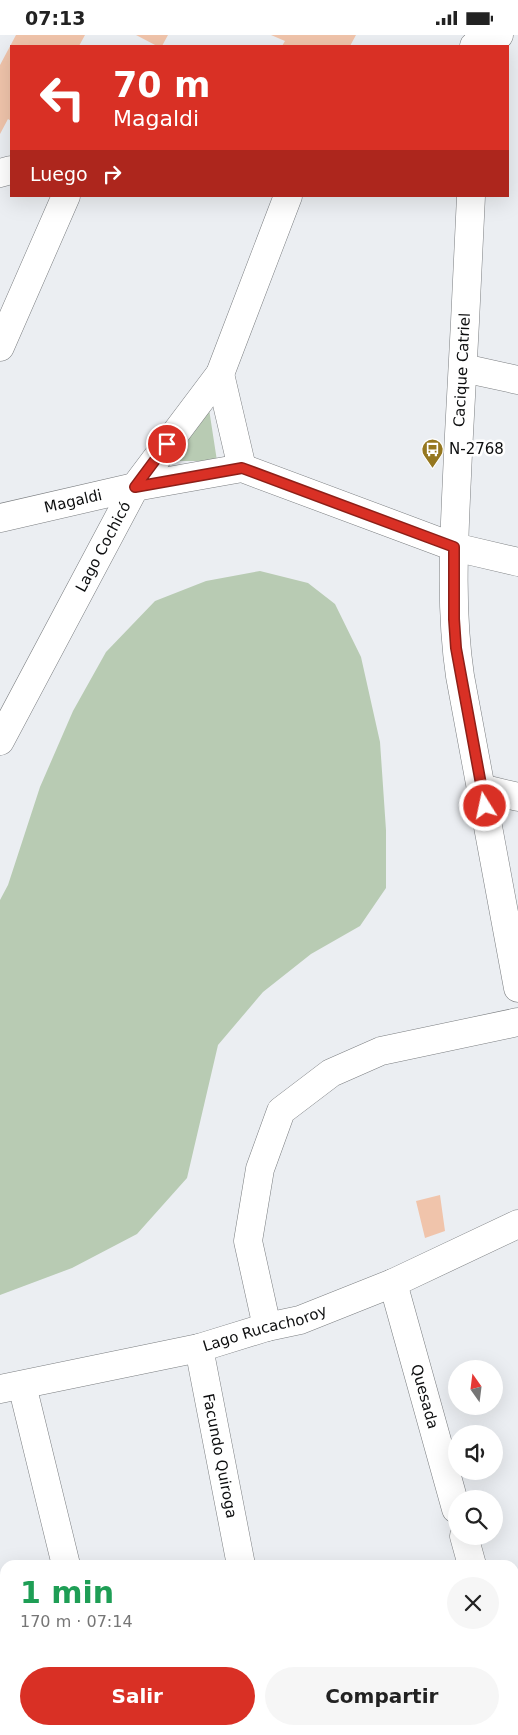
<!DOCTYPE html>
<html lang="es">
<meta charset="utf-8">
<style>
body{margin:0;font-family:"DejaVu Sans",sans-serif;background:#f6f6f6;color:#222;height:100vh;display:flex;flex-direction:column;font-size:19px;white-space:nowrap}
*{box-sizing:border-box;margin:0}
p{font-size:16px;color:#767676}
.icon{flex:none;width:28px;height:28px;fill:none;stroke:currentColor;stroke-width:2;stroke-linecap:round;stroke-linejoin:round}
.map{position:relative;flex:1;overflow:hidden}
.side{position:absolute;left:0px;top:1525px;width:519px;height:175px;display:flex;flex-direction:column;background:#fff;border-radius:15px 15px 0 0;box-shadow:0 5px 20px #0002}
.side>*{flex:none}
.hud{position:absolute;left:10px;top:10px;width:499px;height:152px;border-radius:0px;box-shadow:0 5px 20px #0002;background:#d93025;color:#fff;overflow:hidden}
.needle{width:32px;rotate:346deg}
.controls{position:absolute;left:448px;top:1325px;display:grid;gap:10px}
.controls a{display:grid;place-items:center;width:55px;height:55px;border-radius:50%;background:#fff;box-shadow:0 5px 20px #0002;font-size:25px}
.pin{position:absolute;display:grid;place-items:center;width:42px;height:42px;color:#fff;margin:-21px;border:2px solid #fff;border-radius:50%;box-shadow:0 1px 5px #0007}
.me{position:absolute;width:55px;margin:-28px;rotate:350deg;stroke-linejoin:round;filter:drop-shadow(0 0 4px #0008)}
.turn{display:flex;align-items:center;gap:18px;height:105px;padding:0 20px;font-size:22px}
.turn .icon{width:65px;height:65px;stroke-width:2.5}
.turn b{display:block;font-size:35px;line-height:42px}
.then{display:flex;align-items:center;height:48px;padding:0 20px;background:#0003;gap:10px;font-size:19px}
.round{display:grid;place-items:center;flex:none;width:52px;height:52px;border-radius:26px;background:#f6f6f6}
.head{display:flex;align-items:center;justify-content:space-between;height:85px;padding:0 20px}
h1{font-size:30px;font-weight:700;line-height:38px;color:#1e9e55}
.button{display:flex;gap:10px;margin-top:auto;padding:10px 20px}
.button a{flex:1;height:58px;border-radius:30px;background:#d93025;color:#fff;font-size:20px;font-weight:700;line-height:58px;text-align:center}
.button a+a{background:#f6f6f6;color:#222}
.status{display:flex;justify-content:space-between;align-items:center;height:35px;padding:0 25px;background:#fff;direction:ltr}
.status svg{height:14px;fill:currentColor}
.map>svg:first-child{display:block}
</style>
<div class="status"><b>07:13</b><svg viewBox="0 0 49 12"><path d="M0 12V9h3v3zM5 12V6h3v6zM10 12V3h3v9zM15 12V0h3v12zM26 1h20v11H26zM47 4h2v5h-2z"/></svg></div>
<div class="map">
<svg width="518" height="1700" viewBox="0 0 518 1700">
<rect width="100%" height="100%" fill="#ebeef2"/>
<!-- green -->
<path fill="#b8cbb3" d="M209,374L217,426H171Z
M260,536L308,548L335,569L361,622L380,707L386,795V853L360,891L311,919L263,957L218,1010L187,1143L137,1199L72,1233L0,1260V865L8,850L40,752L73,676L106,617L155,566L206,546Z"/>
<!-- building -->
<path fill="#f0c4ab" d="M16,0H85L79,11H11V86L8,84L0,99V30Z
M136,0H168L162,11H157Z
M271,0H356L350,11H282L285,6Z
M440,1160L445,1196L425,1203L416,1166Z"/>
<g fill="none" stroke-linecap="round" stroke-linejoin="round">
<defs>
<g id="minor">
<path d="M471,161C467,247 463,332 458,418C455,492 449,567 460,641L518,953"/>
<path d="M0,312L66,161"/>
<path d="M463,333L518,345"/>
<path d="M220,339L242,433"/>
<path id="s1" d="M0,483L135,452L242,433L454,512L518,527"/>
<path id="s2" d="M0,706L135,452L220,339L288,161"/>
<path d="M481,753L518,762"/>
<path id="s3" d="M393,1248L456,1474"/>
<path d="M267,1292L248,1206L260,1134L281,1076L331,1038L381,1016L518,987"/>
<path id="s4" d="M199,1313L241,1530"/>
<path d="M22,1350L66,1530"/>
<path id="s5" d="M0,1354L199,1313L267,1292L300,1285L393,1248L518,1189"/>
<path d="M464,1501L472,1530"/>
<path d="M0,1593L5,1591"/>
<path d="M514,1680L518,1695"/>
<path d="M104,1695L106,1700"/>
<path d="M273,1695L274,1700"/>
</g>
<path id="major" d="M474,11L499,0
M0,138L11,135"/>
</defs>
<!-- minor casing -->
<use href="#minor" stroke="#7b7e81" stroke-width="29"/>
<!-- major casing -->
<use href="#major" stroke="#7b7e81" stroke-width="29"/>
<!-- minor -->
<use href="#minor" stroke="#fff" stroke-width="28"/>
<!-- major -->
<use href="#major" stroke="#fff" stroke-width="28"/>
</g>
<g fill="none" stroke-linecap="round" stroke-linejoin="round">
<defs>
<path id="route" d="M167,409L135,452L242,433L454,512V584L456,613L485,771"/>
</defs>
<!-- route casing -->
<use href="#route" stroke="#8d1f18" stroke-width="12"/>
<!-- route -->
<use href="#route" stroke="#d93025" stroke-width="9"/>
</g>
<!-- icons -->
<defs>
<symbol id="bus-pin" viewBox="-11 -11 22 30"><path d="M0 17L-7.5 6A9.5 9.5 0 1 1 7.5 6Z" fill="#95771f" stroke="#fff"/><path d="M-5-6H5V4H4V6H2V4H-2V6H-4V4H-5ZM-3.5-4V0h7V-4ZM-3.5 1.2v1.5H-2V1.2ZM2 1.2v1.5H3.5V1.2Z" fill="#fff"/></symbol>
</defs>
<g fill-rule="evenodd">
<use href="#bus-pin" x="420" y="402" width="25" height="34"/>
</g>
<g text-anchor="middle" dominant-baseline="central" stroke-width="5" stroke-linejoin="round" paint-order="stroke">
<!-- street labels -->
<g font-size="15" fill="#0d0e0f" stroke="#fff">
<text transform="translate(462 335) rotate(-87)">Cacique Catriel</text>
<text stroke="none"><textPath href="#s1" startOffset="75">Magaldi</textPath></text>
<text stroke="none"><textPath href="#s2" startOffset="220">Lago Cochicó</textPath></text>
<text stroke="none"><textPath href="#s5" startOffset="272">Lago Rucachoroy</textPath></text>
<text stroke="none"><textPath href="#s3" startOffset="118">Quesada</textPath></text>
<text stroke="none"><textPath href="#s4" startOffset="110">Facundo Quiroga</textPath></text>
</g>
<!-- poi labels -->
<g font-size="15" fill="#0d0e0f" stroke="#fff" text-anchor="start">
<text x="449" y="414">N-2768</text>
</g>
</g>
</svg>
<div class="controls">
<a><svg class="needle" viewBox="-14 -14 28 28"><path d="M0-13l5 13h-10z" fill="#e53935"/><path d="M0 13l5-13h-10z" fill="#767676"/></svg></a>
<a><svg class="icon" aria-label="sound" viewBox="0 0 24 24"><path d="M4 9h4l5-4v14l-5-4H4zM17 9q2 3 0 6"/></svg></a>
<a><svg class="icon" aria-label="search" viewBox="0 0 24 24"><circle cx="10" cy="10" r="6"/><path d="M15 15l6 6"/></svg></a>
</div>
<div class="pin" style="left:167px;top:409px;background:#d93025"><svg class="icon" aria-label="arrive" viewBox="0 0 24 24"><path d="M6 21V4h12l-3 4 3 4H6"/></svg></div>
<svg class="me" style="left:485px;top:771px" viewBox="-20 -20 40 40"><circle r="17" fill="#d93025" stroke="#fff" stroke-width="3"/><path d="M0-11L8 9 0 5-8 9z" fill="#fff"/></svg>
<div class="hud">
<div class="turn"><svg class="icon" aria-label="left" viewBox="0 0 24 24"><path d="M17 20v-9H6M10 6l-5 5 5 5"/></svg><div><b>70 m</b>Magaldi</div></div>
<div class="then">Luego<svg class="icon" aria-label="right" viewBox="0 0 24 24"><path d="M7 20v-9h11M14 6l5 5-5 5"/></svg></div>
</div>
<section class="side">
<div class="head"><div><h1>1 min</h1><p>170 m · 07:14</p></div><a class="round"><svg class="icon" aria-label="close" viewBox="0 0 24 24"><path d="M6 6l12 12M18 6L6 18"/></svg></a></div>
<div class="button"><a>Salir</a><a>Compartir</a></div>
</section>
</div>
